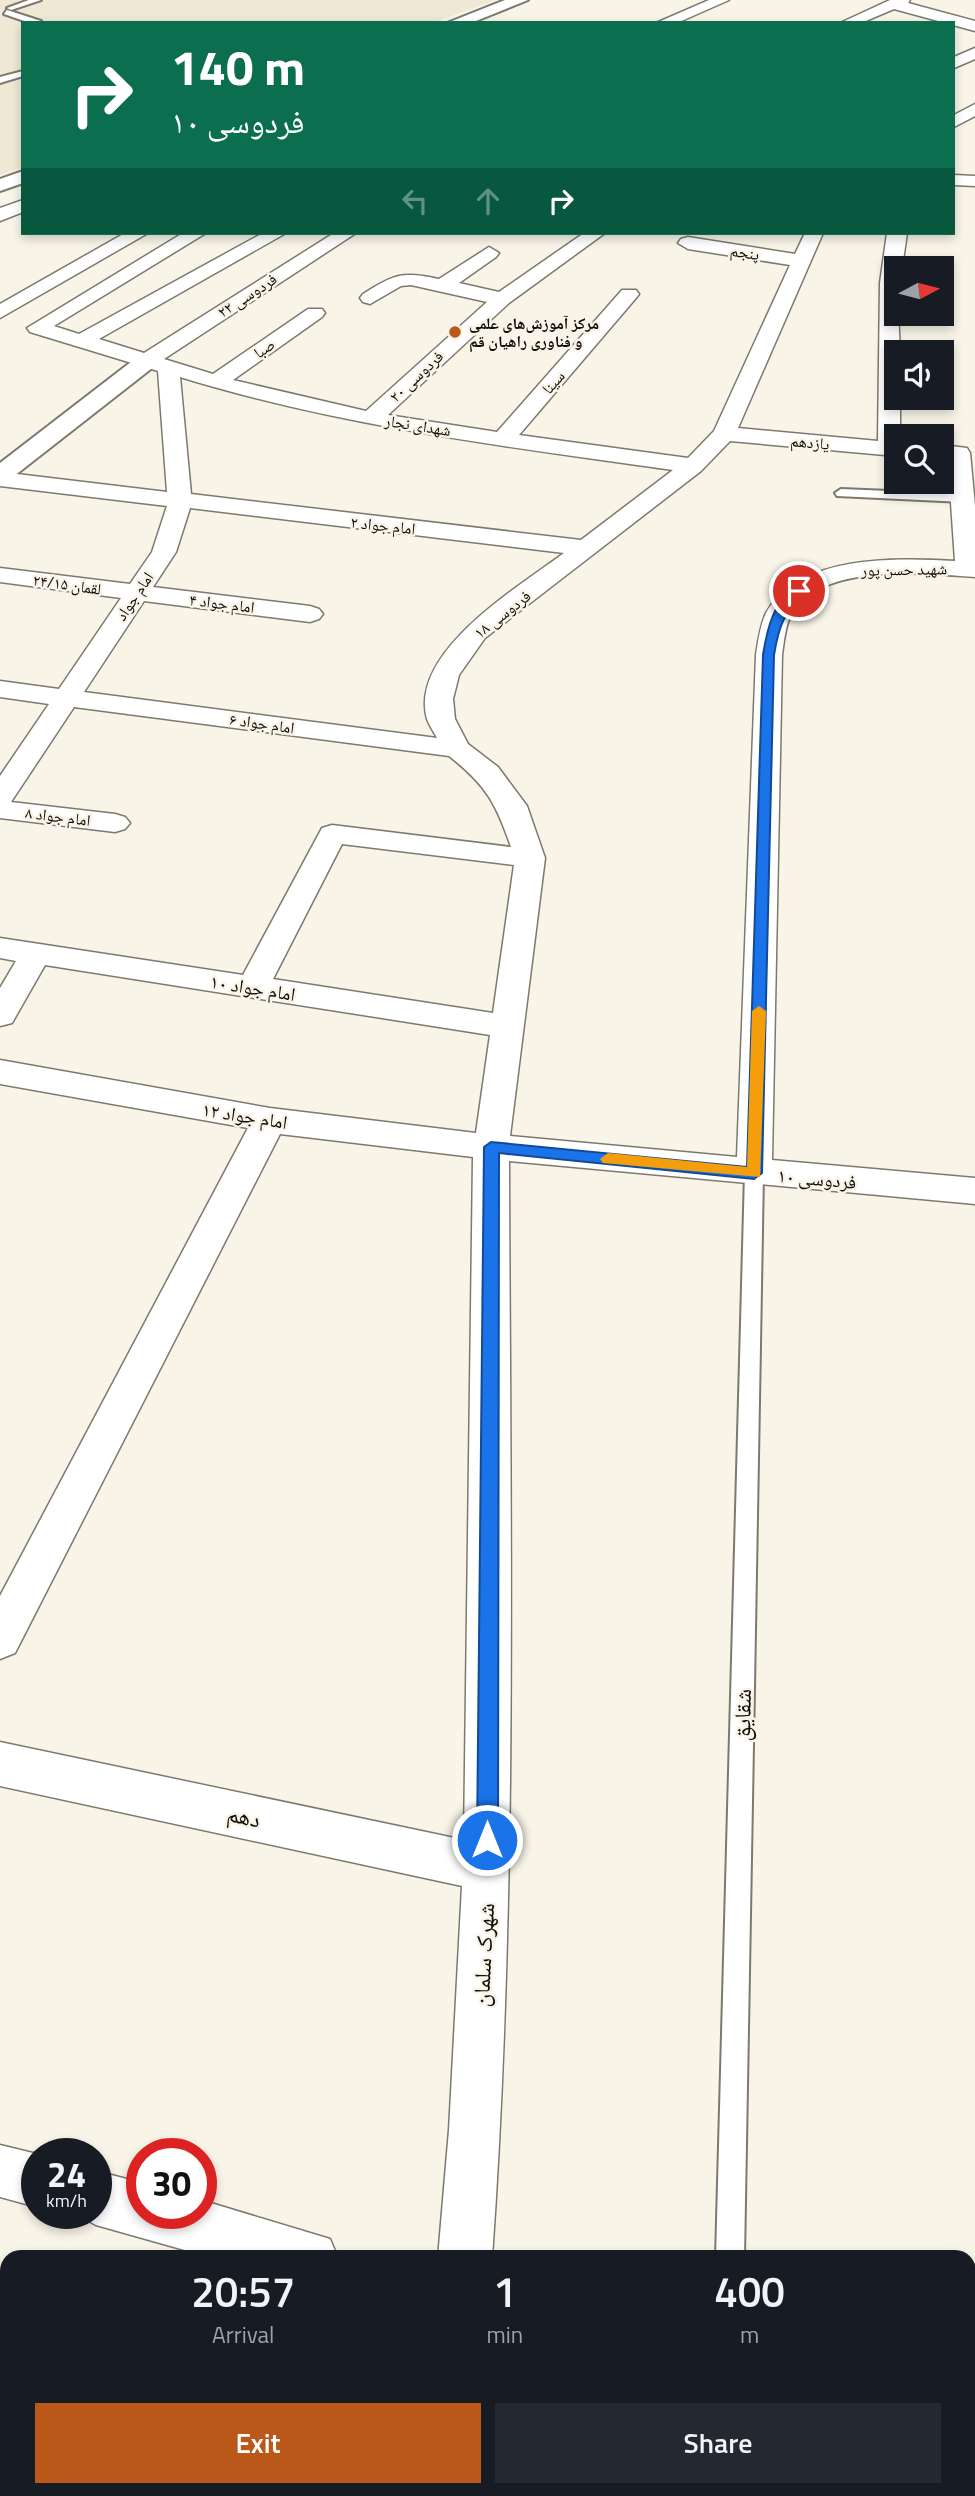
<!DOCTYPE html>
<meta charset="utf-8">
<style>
body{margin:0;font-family:"Titillium Web","Noto Naskh Arabic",sans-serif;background:#242831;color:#f1f3f6;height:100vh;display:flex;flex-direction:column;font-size:26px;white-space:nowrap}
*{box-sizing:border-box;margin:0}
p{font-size:23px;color:#9ea1a6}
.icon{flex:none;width:38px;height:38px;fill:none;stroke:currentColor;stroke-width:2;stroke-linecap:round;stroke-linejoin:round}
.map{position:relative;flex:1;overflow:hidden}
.details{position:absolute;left:0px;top:2250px;width:976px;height:247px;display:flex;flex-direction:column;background:#171b24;border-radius:21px 21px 0 0;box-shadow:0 4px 10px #0003}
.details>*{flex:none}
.top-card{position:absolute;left:21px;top:21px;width:934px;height:214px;border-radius:0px;box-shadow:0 4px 10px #0003;background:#0b6e4f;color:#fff;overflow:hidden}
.needle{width:46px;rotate:83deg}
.tools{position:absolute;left:884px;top:256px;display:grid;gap:14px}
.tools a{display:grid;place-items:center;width:70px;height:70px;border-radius:0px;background:#171b24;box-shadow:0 4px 10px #0003;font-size:35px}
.speed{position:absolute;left:21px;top:2138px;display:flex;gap:14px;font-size:35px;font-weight:700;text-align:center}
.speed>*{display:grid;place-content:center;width:91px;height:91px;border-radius:50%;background:#171b24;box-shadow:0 4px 10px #0003;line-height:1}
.speed small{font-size:18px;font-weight:400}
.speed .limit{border:10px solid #d22;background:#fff;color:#111}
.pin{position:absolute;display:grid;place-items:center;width:60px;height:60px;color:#fff;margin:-30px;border:4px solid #fff;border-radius:50%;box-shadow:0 2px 7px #0007}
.me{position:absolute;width:77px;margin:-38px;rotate:0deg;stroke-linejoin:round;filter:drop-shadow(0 0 5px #0008)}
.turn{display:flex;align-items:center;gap:24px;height:147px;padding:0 35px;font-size:32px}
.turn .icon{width:91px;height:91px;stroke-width:2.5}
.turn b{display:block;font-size:49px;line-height:60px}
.lanes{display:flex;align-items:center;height:66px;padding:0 35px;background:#0003;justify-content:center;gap:35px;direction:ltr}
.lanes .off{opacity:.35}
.eta{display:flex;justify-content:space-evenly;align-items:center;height:119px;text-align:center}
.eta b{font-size:42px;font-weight:600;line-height:49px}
.button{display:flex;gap:14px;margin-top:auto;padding:14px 35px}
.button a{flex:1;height:80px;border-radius:0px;background:#b95818;color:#fff;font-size:28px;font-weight:600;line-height:80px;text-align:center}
.button a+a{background:#242831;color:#f1f3f6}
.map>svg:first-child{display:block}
</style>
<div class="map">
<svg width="975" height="2496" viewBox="0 0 975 2496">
<rect width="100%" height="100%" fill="#f9f4e8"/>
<!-- built -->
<path fill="#efe8d5" d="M0,0H496L432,23H23V167L0,175Z"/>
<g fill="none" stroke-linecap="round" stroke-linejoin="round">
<defs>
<path id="service" d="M29,0H41L11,10L7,8Z
M7,10L41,21L42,23H30L4,14Z
M23,71V76L0,83V77Z
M841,489L963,494L969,498L963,502L837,496L835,493Z
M754,1166L763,1173L744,2258H716L745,1173Z
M705,2490H735V2496H705Z"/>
<path id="minor" d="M709,0H729L677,23H656Z
M890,0H910L908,3L975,21V31L894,9L861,23H840Z
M975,48V59L954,68V57Z
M975,104V116L954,127V115Z
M954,175L975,176V186L954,185Z
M23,200V212L0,221V208Z
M125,233H148L0,318V304Z
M183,233H206L54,326L79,334L263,233H286L99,339L144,353L334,233H356L164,359L213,374L308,309H322L325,313L322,317L233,380L366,411L487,302L411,285L401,286L370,304L363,302L360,298L363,294C394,274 403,271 439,279L489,247L499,253L496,257L459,283L499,292L584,233H605L509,303L388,415L497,432L622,290H636L639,294L636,298L519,435L688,458L714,431L790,265L688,249L678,243L681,239L688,237L795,254L805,233H823L738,428L878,441L880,283L887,233H907L902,268H896L900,352H896V397H900V436H896V456L730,441L701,471L485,638L459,675L453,699L455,719L468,744L498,767L527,806L545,858L510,1136L737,1157L756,655C758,641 760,626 766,613C799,554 897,558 955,561L948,459H942V445L967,448L970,453L975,506V577C925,574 824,562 792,613C785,625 784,642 782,655L772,1160L975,1178V1204L509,1161C510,1527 518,1892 492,2258H438L449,2130L462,1886L0,1786V1742L464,1840L473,1157L280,1134L15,1653L0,1659V1596L248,1128L0,1084V1060L270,1108L476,1133L490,1035L45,965L12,1023L0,1026V988L16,961L0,958V938L243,975L322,828L332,825L511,847C496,803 486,785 449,756L74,707L11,802L115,814L125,817L130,823L125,829L115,832L0,818V776L49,704L0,697V681L59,689L121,598L0,582V568L130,584L152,552L167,506L0,486V472L167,492L158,371L30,332L27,328ZM180,377C339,426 507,447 673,470L581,540L191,494ZM190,508L564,553C520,586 408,652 427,719C429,725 434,732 437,738L84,692L144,601L310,622L319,619L323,614L319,609L310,606L153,587L176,552ZM342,844L514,865L493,1013L273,979Z
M0,2145L37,2154V2207L0,2197Z
M96,2171L142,2183V2214H201V2200L330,2239L338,2258H213L96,2225L76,2214H96Z
M970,2365L975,2366V2422L970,2421Z
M421,2490H479V2496H421Z"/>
<path id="tertiary" d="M505,0H528L471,23H447Z
M23,171V183L0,191V179Z
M148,353L156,355L159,360L156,365L9,480L0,482V463L140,355Z"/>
</defs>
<!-- service casing -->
<use href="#service" stroke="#7d796e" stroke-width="4"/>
<!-- minor casing -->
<use href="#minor" stroke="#7d796e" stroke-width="3"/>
<!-- tertiary casing -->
<use href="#tertiary" stroke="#7d796e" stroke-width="4"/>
<!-- service -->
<use href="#service" fill="#fff" fill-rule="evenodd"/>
<!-- minor -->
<use href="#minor" fill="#fff" fill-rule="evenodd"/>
<!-- tertiary -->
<use href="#tertiary" fill="#fff" fill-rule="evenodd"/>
</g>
<!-- route -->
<path fill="#1a73e8" stroke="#114b97" stroke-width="2" d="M799,587L804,591C784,615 779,624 774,655L762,1173L754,1179L499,1153L498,1840L495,1847L487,1850L480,1847L477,1840L484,1147L491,1142L747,1167L763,655C767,630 773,599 799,587Z"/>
<!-- slow -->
<path fill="#f59e0b" d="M759,1006L766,1011L760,1177L603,1163L600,1159L608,1153L747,1167L752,1011Z"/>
<!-- markers -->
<circle fill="#b95818" stroke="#f9f4e8" stroke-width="2.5" cx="455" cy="332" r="7"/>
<g text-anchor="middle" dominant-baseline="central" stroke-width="5" stroke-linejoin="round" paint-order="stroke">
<!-- far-street labels -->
<g font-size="16" fill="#100e0a" stroke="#f9f4e8">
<text transform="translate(745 252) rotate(9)">پنجم</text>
<text transform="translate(247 295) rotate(-33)">فردوسی ۲۲</text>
<text transform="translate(264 348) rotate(-34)">صبا</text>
<text transform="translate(416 376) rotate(-43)">فردوسی ۲۰</text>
<text transform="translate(553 382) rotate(-49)">سینا</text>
<text transform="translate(418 425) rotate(9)">شهدای نجار</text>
<text transform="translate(810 442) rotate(5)">یازدهم</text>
<text transform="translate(383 525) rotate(6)">امام جواد ۲</text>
<text transform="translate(904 569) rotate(-1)">شهید حسن پور</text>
<text transform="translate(67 584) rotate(8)">لقمان ۲۴/۱۵</text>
<text transform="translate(134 596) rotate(-56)">امام جواد</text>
<text transform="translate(222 603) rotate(7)">امام جواد ۴</text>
<text transform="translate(502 614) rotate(-38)">فردوسی ۱۸</text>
<text transform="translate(262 723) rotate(8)">امام جواد ۶</text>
<text transform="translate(58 816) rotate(7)">امام جواد ۸</text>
</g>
<!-- far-poi labels -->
<g font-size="16" font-weight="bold" fill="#100e0a" stroke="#f9f4e8" text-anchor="start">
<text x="469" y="323">مرکز آموزش‌های علمی<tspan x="469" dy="18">و فناوری راهیان قم</tspan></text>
</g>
<!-- street labels -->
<g font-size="19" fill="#100e0a" stroke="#f9f4e8">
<text transform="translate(253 987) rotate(9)">امام جواد ۱۰</text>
<text transform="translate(245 1115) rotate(9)">امام جواد ۱۲</text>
<text transform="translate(817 1178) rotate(5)">فردوسی ۱۰</text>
</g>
<!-- near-street labels -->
<g font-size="23" fill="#100e0a" stroke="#f9f4e8">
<text transform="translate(742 1715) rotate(-89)">شقایق</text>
<text transform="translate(244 1816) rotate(12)">دهم</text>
<text transform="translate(483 1955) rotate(-87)">شهرک سلمان</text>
</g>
</g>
</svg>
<div class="tools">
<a><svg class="needle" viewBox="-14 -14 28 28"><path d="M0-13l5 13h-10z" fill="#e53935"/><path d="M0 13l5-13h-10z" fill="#9ea1a6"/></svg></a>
<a><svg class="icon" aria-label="sound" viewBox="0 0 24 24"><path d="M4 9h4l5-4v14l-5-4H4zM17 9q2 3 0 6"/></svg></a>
<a><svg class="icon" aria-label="search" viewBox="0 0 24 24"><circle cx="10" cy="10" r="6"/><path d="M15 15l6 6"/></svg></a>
</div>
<div class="speed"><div>24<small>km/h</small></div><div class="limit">30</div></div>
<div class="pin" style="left:799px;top:591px;background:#d93025"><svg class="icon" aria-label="arrive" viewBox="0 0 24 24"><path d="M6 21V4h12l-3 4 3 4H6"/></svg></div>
<svg class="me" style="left:487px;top:1840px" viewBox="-20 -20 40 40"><circle r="17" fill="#1a73e8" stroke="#fff" stroke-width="3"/><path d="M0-11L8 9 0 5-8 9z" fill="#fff"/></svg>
<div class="top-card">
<div class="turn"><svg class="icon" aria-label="right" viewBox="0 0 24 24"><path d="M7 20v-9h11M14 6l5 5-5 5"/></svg><div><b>140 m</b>فردوسی ۱۰</div></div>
<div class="lanes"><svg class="icon off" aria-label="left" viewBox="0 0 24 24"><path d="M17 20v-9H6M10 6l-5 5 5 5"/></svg><svg class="icon off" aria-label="ahead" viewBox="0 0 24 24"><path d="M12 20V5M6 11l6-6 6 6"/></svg><svg class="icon" aria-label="right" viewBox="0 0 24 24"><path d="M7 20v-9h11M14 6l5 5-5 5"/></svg></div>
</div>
<section class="details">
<div class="eta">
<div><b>20:57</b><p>Arrival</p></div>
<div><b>1</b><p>min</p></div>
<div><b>400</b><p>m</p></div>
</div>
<div class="button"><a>Exit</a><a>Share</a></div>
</section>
</div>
